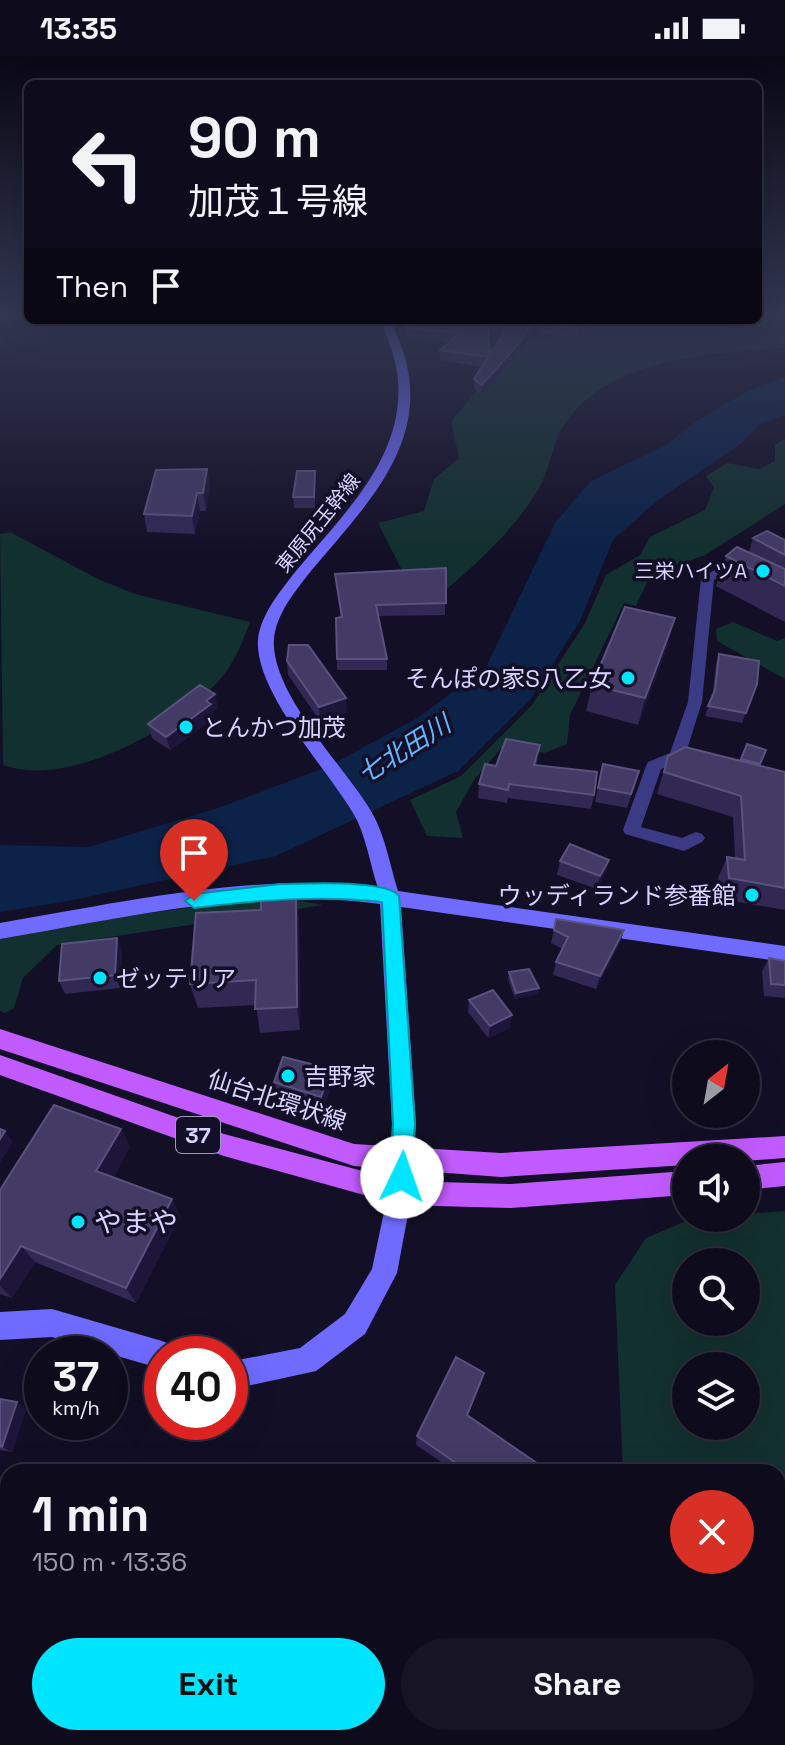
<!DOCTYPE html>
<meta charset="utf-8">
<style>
body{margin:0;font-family:"Space Grotesk","Noto Sans JP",sans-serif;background:#171425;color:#f1f3f6;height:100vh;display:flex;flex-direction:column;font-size:30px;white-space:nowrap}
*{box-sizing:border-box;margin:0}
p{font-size:26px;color:#9b9ba3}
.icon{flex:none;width:44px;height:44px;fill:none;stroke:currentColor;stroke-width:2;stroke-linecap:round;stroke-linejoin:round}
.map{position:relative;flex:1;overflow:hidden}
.panel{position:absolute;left:0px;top:1408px;width:786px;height:282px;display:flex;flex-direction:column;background:#0e0b1c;border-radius:24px 24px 0 0;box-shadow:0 8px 32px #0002,0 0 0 2px #2e2b3b}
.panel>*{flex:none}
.guide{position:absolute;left:24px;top:24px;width:738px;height:244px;border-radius:12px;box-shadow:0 8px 32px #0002,0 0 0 2px #2e2b3b;background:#0e0b1c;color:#f1f3f6;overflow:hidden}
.needle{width:52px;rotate:31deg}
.fabs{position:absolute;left:672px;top:984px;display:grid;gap:16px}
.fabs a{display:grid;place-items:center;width:88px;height:88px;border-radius:50%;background:#0e0b1c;box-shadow:0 8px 32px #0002,0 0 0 2px #2e2b3b;font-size:40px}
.speed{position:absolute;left:24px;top:1280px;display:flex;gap:16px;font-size:40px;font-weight:700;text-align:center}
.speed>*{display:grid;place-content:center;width:104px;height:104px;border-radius:50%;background:#0e0b1c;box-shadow:0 8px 32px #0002,0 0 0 2px #2e2b3b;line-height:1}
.speed small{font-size:20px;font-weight:400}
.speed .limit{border:12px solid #d22;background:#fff;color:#111}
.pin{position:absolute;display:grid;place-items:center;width:68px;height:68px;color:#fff;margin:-82px -34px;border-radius:50% 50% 50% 0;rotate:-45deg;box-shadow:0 0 8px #0007}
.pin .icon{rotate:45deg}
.me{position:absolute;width:88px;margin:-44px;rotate:3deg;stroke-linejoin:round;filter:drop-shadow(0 0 6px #0008)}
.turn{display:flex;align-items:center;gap:28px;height:168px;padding:0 32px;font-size:36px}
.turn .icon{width:104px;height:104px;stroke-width:2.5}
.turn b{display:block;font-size:56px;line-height:68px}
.then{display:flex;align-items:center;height:76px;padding:0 32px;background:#0003;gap:16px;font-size:30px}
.round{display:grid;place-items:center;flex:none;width:84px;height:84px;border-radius:42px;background:#171425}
.summary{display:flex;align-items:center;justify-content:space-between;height:136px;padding:0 32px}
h1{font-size:48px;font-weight:600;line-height:60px}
.cta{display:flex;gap:16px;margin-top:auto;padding:16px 32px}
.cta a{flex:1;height:92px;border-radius:48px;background:#00e5ff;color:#111;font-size:32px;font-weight:600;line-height:92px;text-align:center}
.cta a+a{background:#171425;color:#f1f3f6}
.status{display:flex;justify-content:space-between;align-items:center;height:56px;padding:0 40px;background:#0e0b1c;direction:ltr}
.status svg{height:22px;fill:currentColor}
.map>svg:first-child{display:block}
</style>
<div class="status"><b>13:35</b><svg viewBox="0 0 49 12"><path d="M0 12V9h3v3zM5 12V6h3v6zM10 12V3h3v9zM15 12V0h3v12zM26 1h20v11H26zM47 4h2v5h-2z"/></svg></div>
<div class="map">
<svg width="785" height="1689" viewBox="0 0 785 1689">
<rect width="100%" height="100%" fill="#130f26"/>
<!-- green -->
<path fill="#12302f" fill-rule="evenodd" d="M758,260H785V292C713,297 613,300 566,366C552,385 551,413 538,434C513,475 479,506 443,536L408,526L378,467L424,455L434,423L459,402L451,366L514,287L631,264H758Z
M785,382V448L705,499L658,516L648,524L636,550L624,547L570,659L567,688L544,697L503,690L474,724L456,756L463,782L427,780L410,744L461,720L532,649L585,567L606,519L640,499L650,481L705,454L714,432L706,420L727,407L760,413L775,405V389Z
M10,476L98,523L135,538L250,566C243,585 235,605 222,621C180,672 68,733 3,709L0,478Z
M733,566L777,585L785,582V623L717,585L716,573Z
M279,841L323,849L57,889L23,922L14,952L5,957L0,955V883L107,862Z
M785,1155V1658L778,1652V1416H623L615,1229L646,1182L691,1163L746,1162V1158ZM746,1206V1266H686V1206ZM686,1310H746V1370H686Z"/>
<!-- water -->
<path fill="#0c2248" d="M785,321V346L777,349L742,387L658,444L613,484L580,565L531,643L458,715L276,800L69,845L0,856V789L89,791L221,751L329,710L419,661L486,611L555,467L591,425L666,389L695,366L746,336Z"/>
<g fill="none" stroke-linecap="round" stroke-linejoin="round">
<!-- river -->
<path fill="#0c2248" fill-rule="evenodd" d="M785,344V359L719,383L707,376L710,371Z"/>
<!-- street -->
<path fill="#3d3a85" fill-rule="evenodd" d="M732,504L737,505V511L714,524L702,646L685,700L696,706L688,711L673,708L661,713L641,771L682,782L696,776L702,778L705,782L702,786L684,795L625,778L623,774L646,710L648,706L670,697L688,646L701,522Z"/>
<!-- secondary -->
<path fill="#6f6bff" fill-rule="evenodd" d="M381,264H391C396,279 404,294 407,310C426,394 359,457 311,515C296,534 276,558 274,583C270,636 344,710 371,755C385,778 390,810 398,835L785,890V906L401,851L416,1068L412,1137L397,1217L365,1278L316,1315L238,1332L230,1330V1302L238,1304L300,1292L345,1258L372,1213L388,1137L392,1068L380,848C256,830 123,862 0,883V867C120,847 257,815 378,832C370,809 366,778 353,757C327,713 254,635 258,583C261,558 281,534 296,515C345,456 412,395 396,310C393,295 386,279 381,264Z
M52,1253L162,1285L172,1289L175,1298H162V1313L52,1281L0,1284V1256Z
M0,1604L8,1605V1639L0,1638Z
M492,1682H528L531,1689H495Z"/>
<!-- primary -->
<path fill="#c25bff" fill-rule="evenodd" d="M0,973L354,1088L501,1097L785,1080V1102L746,1105V1102H686V1109L501,1121L354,1110L0,993Z
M0,999L224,1078L400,1125L511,1128L686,1115V1139L511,1152L400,1149L224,1100L0,1019Z
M785,1106V1130L746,1134V1110Z"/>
</g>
<!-- wall -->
<path fill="#312854" d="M332,264H363V265H332Z
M487,264L490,298L531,276L521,294L481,339L474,333V323L482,311L440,304V294L450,286L406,282V272Z
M544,264H591L578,282L540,277L541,268Z
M207,413L210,430L206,455H200L195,478L147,476L144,458Z
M315,415V452H294L293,441Z
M753,482L785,484V566L716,530L726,500L749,496Z
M446,512L445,559L378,560L387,603V614H337V603L341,561L335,518Z
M668,589L638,669L586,655L592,629Z
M719,598L757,628L742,667L705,660L712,642L716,608Z
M287,605L347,656L320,665L288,619Z
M218,652L212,656L214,662L170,694L152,682L148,668Z
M747,688L766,694L759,710L785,832V854L720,843L718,822L727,801L735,802L733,761L657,738L668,700L740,705Z
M538,703L536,709L594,739L591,753L508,742L507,747L478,742L479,728L496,710Z
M603,708L635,729L627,752L595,746Z
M609,804L605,817L597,833L557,819L560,805Z
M296,840L299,866L300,974L260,977L256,949L198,952L190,928L261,854Z
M556,863L624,874L620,887L596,933L553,919L556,906L563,893L551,887Z
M122,896L120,932L65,938L59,925Z
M769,902L785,905V942L764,940L762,915Z
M509,916L539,932L538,938L515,943L508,923Z
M469,944L510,972L488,982L468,956Z
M331,1013L333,1025L323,1053L277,1037L274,1026Z
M121,1073L130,1091L113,1122L172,1143L180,1160L136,1247L35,1206L12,1242L0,1238V1134Z
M481,1327L467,1360L542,1416H456L416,1389L417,1380Z
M0,1343L26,1353L12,1396L0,1394Z"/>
<!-- shaded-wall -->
<path fill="#1d163a" d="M586,264H591L578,282L579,273Z
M532,266L531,276L521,294L481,339L482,329Z
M207,413L210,430L206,455L203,437Z
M197,437L200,455L195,478L192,460Z
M675,562L668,589L638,669L645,642Z
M215,638L218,652L212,656L214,662L170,694L166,681Z
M346,642L347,656L320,665L319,651Z
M609,804L605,817L597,833L600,820Z
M296,840L299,866L300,974L297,951Z
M624,874L620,887L596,933L600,920Z
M117,882L122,896L120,932L115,919Z
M539,932L538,938L515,943L516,937Z
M512,959L510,972L488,982L490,970Z
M331,1013L333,1025L323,1053L321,1041Z
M121,1073L130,1091L107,1133L96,1115Z
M5,1075L13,1086L0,1107V1083Z
M172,1143L180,1160L136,1247L126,1232Z
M21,1190L35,1206L12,1242L0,1230V1223Z
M17,1346L26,1353L12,1396L2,1391Z"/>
<!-- building -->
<path fill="#433a66" stroke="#5a527e" stroke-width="2" d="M407,264H487L490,298L512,264L532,266L522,284L482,329L474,323L488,301L440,294L461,277L406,272Z
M544,264H586L579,273L541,268Z
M207,413L203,437H197L192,460L144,458L156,414Z
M297,415H315L314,441H293Z
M767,475L785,484V499L753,482Z
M737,491L785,513V530L726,500Z
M446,512V547L376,549L387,603H337L336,562L342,561L335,518Z
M625,551L675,562L645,642L592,629Z
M289,589H308L346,642L319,651L287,605Z
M719,598L759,605L757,628L746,657L708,650L715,634Z
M200,629L215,638L206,645L211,648L166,681L148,668Z
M506,683L540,689L534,709L597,716L594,739L509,728L508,734L479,728L485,708L496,710Z
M747,688L766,694L760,708L741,703Z
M685,691L785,716V832L729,822L727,801L745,804L741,740L664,716L668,700Z
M603,708L639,715L631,738L598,732Z
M570,788L609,804L600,820L560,805Z
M296,840L297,951L255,953L256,924L190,928L196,857L261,854V842Z
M556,863L624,874L600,920L556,906L568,881L554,874Z
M117,882L115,919L59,925L62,888Z
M769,902L785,905V929L771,928Z
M529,913L539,932L516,937L509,916Z
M493,934L512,959L490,970L469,944Z
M283,1001L331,1013L321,1041L274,1026Z
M54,1049L121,1073L96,1115L172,1143L126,1232L21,1190L0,1223V1134Z
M0,1073L5,1075L0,1083Z
M456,1301L484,1317L467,1359L544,1412L542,1416H469L417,1380Z
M0,1343L17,1346L2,1391L0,1390Z
M0,1431H8V1491L0,1490Z"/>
<!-- sky -->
<linearGradient id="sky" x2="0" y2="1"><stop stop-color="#0a0815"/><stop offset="0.52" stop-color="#333752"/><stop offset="1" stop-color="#333752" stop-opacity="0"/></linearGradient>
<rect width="785" height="497" fill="url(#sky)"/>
<!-- route -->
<path fill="#00e5ff" stroke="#0095a6" stroke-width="2" d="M280,828C303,828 388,823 399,840L415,1068L410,1128L402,1132L394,1128L391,1121L393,1068L382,846C318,839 258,844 194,852L185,845L194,838Z"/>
<!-- markers -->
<g fill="#00e5ff" stroke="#130f26" stroke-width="3">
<circle cx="763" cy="515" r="8"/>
<circle cx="628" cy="622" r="8"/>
<circle cx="186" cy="671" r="8"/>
<circle cx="752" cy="839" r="8"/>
<circle cx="100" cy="922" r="8"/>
<circle cx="288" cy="1020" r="8"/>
<circle cx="78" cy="1166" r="8"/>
</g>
<g text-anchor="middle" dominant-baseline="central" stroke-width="7" stroke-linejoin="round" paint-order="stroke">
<!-- far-street labels -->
<g font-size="20" fill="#d9d4ff" stroke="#130f26">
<text transform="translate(318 467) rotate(-51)">東原尻玉幹線</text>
</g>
<!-- far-poi labels -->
<g font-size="20" fill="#d9d4ff" stroke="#130f26" text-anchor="end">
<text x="747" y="515">三栄ハイツA</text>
</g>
<!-- shield labels -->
<rect fill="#130f26" stroke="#9e99be" stroke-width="2" x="176" y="1061" width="44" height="36" rx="6"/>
<g font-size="22" font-weight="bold" fill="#d9d4ff">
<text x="198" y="1079">37</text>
</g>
<!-- poi labels -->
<g font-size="24" fill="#d9d4ff" stroke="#130f26" text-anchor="start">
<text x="612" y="622" text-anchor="end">そんぽの家S八乙女</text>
<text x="202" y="671">とんかつ加茂</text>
<text x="736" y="839" text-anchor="end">ウッディランド参番館</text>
<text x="116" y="922">ゼッテリア</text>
<text x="304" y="1020">吉野家</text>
</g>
<!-- street labels -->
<g font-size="24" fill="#d9d4ff" stroke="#130f26">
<text transform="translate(277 1044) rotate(18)">仙台北環状線</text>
</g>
<!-- water labels -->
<g font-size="26" font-style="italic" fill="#62b6ff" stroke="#130f26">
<text transform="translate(404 693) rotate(-32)">七北田川</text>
</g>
<!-- near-poi labels -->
<g font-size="28" fill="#d9d4ff" stroke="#130f26" text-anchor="start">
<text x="94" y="1166">やまや</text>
</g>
</g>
</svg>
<div class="fabs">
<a><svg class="needle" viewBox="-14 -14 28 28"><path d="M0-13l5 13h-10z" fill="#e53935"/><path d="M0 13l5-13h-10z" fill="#9b9ba3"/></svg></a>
<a><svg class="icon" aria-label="sound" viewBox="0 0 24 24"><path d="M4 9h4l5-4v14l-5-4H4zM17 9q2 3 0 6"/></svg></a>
<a><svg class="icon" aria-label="search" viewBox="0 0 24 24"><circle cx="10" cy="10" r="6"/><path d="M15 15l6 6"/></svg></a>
<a><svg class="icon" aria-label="layers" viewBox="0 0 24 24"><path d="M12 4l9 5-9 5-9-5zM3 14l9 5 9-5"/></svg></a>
</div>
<div class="speed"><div>37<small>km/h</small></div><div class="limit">40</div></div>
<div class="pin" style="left:194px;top:845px;background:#d93025"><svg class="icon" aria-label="arrive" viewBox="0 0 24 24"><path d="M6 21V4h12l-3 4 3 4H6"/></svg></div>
<svg class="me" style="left:402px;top:1121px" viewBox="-20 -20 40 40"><circle r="19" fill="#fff"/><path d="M0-13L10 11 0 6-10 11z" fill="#00e5ff"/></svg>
<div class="guide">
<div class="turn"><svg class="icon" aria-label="left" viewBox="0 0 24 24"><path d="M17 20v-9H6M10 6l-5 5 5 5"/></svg><div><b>90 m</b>加茂１号線</div></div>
<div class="then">Then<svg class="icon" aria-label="arrive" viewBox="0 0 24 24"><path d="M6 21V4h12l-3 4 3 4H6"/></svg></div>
</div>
<section class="panel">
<div class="summary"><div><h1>1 min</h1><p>150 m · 13:36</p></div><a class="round" style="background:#d93025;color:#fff"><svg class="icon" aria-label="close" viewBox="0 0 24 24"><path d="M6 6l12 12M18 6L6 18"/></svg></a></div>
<div class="cta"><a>Exit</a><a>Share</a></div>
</section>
</div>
